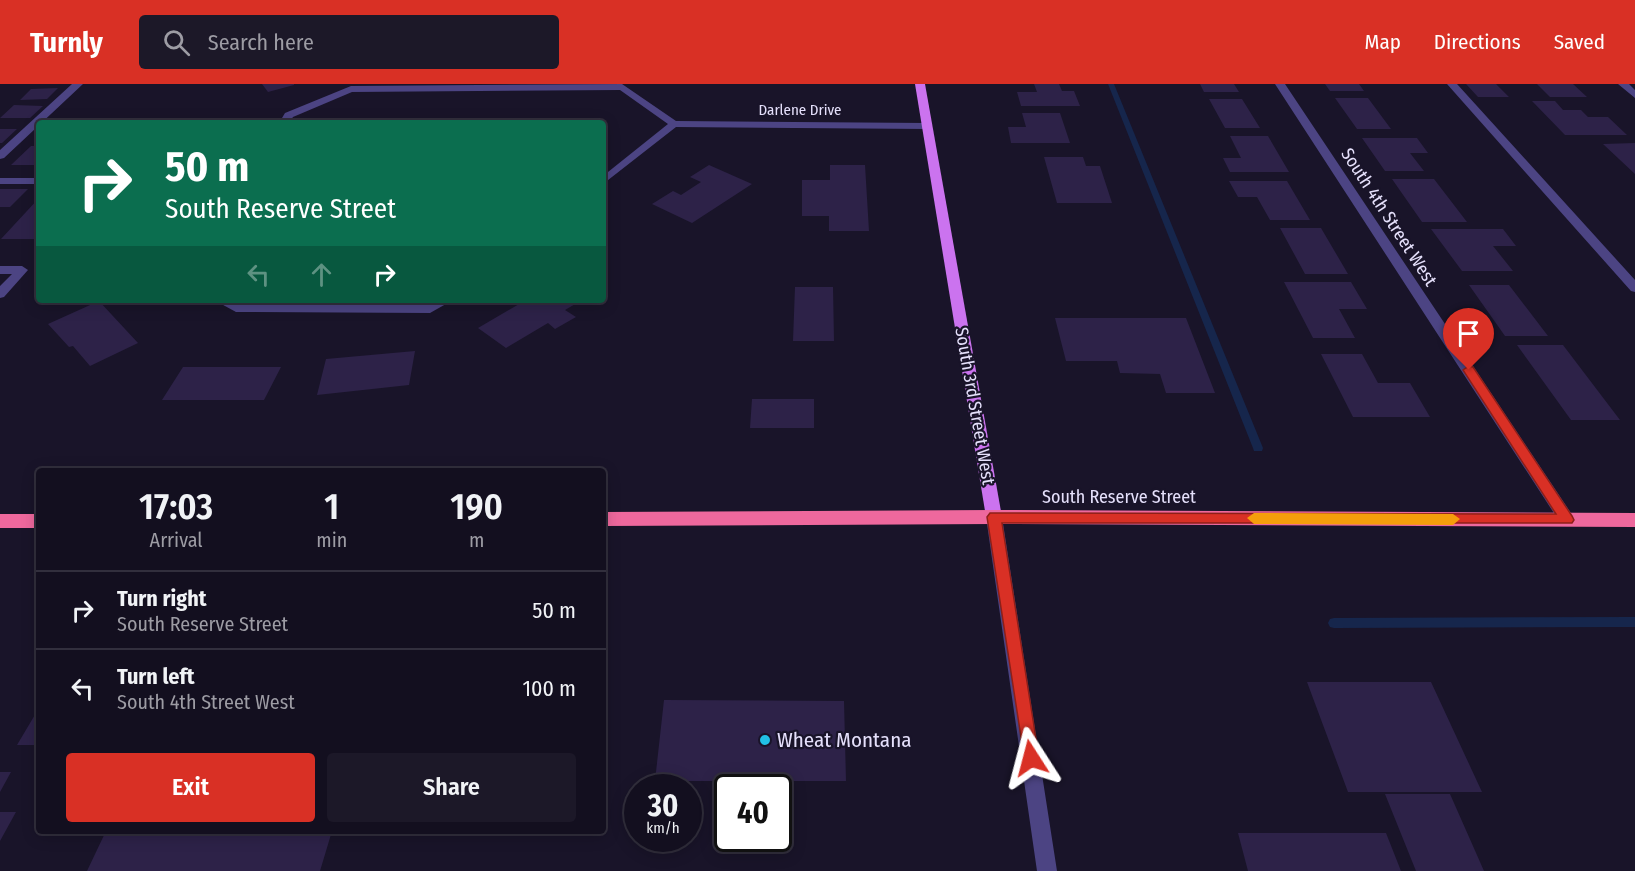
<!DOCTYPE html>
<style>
body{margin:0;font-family:"Fira Sans Condensed",sans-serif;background:#1c1828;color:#f1f3f6;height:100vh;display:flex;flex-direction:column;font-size:22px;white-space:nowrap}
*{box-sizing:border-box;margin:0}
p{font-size:20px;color:#9d9ca4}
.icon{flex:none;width:33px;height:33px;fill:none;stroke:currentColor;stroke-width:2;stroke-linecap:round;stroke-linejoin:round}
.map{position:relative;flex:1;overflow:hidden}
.side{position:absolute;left:36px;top:384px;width:570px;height:366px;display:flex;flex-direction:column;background:#130f1f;border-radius:6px;box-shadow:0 3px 15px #0003,0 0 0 2px #322f3d}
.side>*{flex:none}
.guide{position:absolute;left:36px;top:36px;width:570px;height:183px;border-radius:6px;box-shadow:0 3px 15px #0003,0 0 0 2px #322f3d;background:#0b6e4f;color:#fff;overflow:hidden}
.speed{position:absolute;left:624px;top:690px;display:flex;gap:12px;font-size:30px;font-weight:700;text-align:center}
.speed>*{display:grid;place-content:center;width:78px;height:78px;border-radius:50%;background:#130f1f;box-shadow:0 3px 15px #0003,0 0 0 2px #322f3d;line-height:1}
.speed small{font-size:15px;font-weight:400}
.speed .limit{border:3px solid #111;border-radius:9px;background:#fff;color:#111}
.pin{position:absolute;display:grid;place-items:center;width:51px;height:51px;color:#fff;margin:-62px -26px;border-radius:50% 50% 50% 0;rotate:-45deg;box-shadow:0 0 6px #0007}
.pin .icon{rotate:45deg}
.me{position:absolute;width:66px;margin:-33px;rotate:351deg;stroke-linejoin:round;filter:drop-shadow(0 0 4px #0008)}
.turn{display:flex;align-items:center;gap:21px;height:126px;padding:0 30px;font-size:27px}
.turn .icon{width:78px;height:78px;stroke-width:2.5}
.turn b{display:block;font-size:42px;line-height:51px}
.lanes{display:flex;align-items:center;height:57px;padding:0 30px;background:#0003;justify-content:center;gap:30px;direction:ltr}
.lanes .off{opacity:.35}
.eta{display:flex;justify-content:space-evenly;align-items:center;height:102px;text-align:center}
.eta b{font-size:36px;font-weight:600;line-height:42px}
.action{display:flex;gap:12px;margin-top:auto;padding:12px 30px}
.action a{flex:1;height:69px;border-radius:6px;background:#d93025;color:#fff;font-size:24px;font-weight:600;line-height:69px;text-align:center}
.action a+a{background:#1c1828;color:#f1f3f6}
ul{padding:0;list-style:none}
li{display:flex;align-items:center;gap:18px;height:78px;padding:0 30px;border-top:2px solid #322f3d}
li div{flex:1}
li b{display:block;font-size:22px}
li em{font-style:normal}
header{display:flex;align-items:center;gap:36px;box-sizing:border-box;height:84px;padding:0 30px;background:#d93025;color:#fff}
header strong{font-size:28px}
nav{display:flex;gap:33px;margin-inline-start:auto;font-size:21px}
.search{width:420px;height:54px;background:#1c1828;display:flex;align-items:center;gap:15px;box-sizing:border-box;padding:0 21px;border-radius:6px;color:#9d9ca4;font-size:22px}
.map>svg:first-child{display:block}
</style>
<header>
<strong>Turnly</strong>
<div class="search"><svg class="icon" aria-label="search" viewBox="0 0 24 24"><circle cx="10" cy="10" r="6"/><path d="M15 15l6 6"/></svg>Search here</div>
<nav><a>Map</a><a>Directions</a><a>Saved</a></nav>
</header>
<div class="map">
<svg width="1635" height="787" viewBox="0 0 1635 787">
<rect width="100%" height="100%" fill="#191429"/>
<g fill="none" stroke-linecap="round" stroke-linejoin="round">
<!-- stream -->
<path fill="#16264c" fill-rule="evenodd" d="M1108,0H1114L1263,364L1262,367H1254L1253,364Z
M1635,533V543L1334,544L1330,543L1328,539L1330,535L1334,534Z"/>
</g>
<!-- building -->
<path fill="#2d2248" d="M262,0H294V1L268,8Z
M1034,0H1059L1062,7H1074L1080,22H1021L1017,8H1037Z
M1200,0H1234L1239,8H1204Z
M1325,0H1359L1364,7H1330Z
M1466,0H1496L1509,13H1478Z
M1537,0H1573L1587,13H1550Z
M58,4L47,15L20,16L31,5Z
M1335,14H1368L1391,45H1357Z
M1209,15H1242L1260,44H1225Z
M1532,17H1555L1563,26H1581L1588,33H1608L1627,51H1565Z
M14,21L43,22L30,34H0Z
M1022,29H1060L1070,59H1011L1008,43H1026Z
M508,36H541L540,39H506Z
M0,45H17L2,59H0Z
M1230,52H1268L1289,88H1230L1223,74H1241Z
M1362,54H1417L1428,69H1410L1424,87H1385Z
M1635,59V90L1603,60Z
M31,62H39V81H11Z
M1044,73H1083L1086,82H1100L1112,119H1057Z
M709,81L752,100L692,139L652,120L673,107L681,111L701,98L690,93Z
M830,81H865L869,147H829V132H802V96H830Z
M1392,95H1434L1467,138H1422Z
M1229,97H1287L1310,136H1270L1257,113H1238Z
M0,105H28L10,123H0Z
M39,114V155H1Z
M1280,144H1321L1348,190H1305Z
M1431,145H1503L1516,162H1493L1513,187H1462Z
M1284,198H1351L1367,225H1339L1355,254H1313Z
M1469,201H1509L1548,252H1505Z
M795,203H833L834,257H793Z
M526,216H582L565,226L576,233L555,245L548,239L506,264L478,244Z
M99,217L138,259L90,282L73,262L69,263L48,240Z
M1055,234H1186L1215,309H1166L1160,290L1120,289L1117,277H1066Z
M1517,261H1563L1620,336H1571Z
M415,267L409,301L317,311L326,275Z
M1321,270H1362L1378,299H1410L1430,333H1353Z
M183,283H281L264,316H162Z
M752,315H814V344H750Z
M1307,598H1431L1482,708H1348Z
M664,616L844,617L846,697H655Z
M39,624V661H17Z
M0,688H11L0,708Z
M1385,710H1450L1484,787H1416Z
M0,728H16L0,757Z
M106,747H332L320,787H87Z
M1238,749H1386L1401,787H1248Z"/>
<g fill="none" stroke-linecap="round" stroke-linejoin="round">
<!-- minor -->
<path fill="#4c4483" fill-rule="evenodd" d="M72,0H83L4,74L0,75V66Z
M622,0L676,37L927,39L932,42L927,45L676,43L603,100V92L668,40L620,6L352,8L293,33L289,39H279L285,29L351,2Z
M1275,0H1285L1573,432L1575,436L1573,440H1561Z
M1447,0H1457L1635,196V208L1631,207Z
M1618,0H1629L1635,6V14Z
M0,94H39V100H0Z
M0,182H22L28,186L4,213L0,214V202L12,190H0Z
M214,216H230L238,220L428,221L437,216H453L430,229L236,228Z
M994,427L999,429L1002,433L1057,787H1037L986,433L989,429Z"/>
<!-- major -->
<path fill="#cb73ef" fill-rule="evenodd" d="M915,0H925L1002,433L999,437H989L986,433Z"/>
<!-- highway -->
<path fill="#ee689d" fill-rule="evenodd" d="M994,426L1635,429V443L994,440L603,442V428Z
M0,430H39V444H0Z"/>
</g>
<!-- route -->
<path fill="#d93025" stroke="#8d1f18" stroke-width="1.5" d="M1469,282L1473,283L1572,432L1574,436L1572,439H1002L1039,674L1037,679L1031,682L1025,679L987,433L990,429L1556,430L1463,286Z"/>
<!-- slow -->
<path fill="#f59e0b" d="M1254,429L1453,430L1460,435L1453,441L1254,440L1247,434Z"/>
<!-- markers -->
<circle fill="#21c1e6" stroke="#191429" stroke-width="2" cx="765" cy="656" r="6"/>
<g text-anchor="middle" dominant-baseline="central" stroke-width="4.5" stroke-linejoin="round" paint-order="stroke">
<!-- far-street labels -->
<g font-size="15" fill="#e5e0fb" stroke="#191429">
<text x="800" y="26">Darlene Drive</text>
</g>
<!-- street labels -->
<g font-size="18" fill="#e5e0fb" stroke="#191429">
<text transform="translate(1389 133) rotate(57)">South 4th Street West</text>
<text transform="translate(975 322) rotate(80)">South 3rd Street West</text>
<text x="1119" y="413">South Reserve Street</text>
</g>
<!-- near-poi labels -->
<g font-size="21" fill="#e5e0fb" stroke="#191429" text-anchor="start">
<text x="777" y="656">Wheat Montana</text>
</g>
</g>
</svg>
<div class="speed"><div>30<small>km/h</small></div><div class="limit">40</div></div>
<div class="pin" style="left:1469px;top:286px;background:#d93025"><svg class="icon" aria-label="arrive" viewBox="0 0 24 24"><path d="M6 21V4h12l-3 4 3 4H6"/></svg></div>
<svg class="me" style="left:1031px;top:674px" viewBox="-20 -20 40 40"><path d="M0-17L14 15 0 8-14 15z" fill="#d93025" stroke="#fff" stroke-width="4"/></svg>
<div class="guide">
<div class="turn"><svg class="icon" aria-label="right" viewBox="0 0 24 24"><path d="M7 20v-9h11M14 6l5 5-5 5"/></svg><div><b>50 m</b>South Reserve Street</div></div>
<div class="lanes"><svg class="icon off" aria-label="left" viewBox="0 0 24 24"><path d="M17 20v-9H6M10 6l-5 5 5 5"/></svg><svg class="icon off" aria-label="ahead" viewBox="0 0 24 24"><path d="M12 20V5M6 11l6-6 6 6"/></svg><svg class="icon" aria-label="right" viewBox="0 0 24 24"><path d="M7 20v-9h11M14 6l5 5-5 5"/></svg></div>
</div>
<section class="side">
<div class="eta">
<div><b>17:03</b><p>Arrival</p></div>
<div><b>1</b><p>min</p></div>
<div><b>190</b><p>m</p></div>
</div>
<ul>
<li><svg class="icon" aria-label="right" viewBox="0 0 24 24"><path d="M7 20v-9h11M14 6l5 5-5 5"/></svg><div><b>Turn right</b><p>South Reserve Street</p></div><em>50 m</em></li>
<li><svg class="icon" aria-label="left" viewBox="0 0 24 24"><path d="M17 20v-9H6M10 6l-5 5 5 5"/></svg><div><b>Turn left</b><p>South 4th Street West</p></div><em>100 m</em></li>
</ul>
<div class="action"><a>Exit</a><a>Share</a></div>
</section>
</div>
